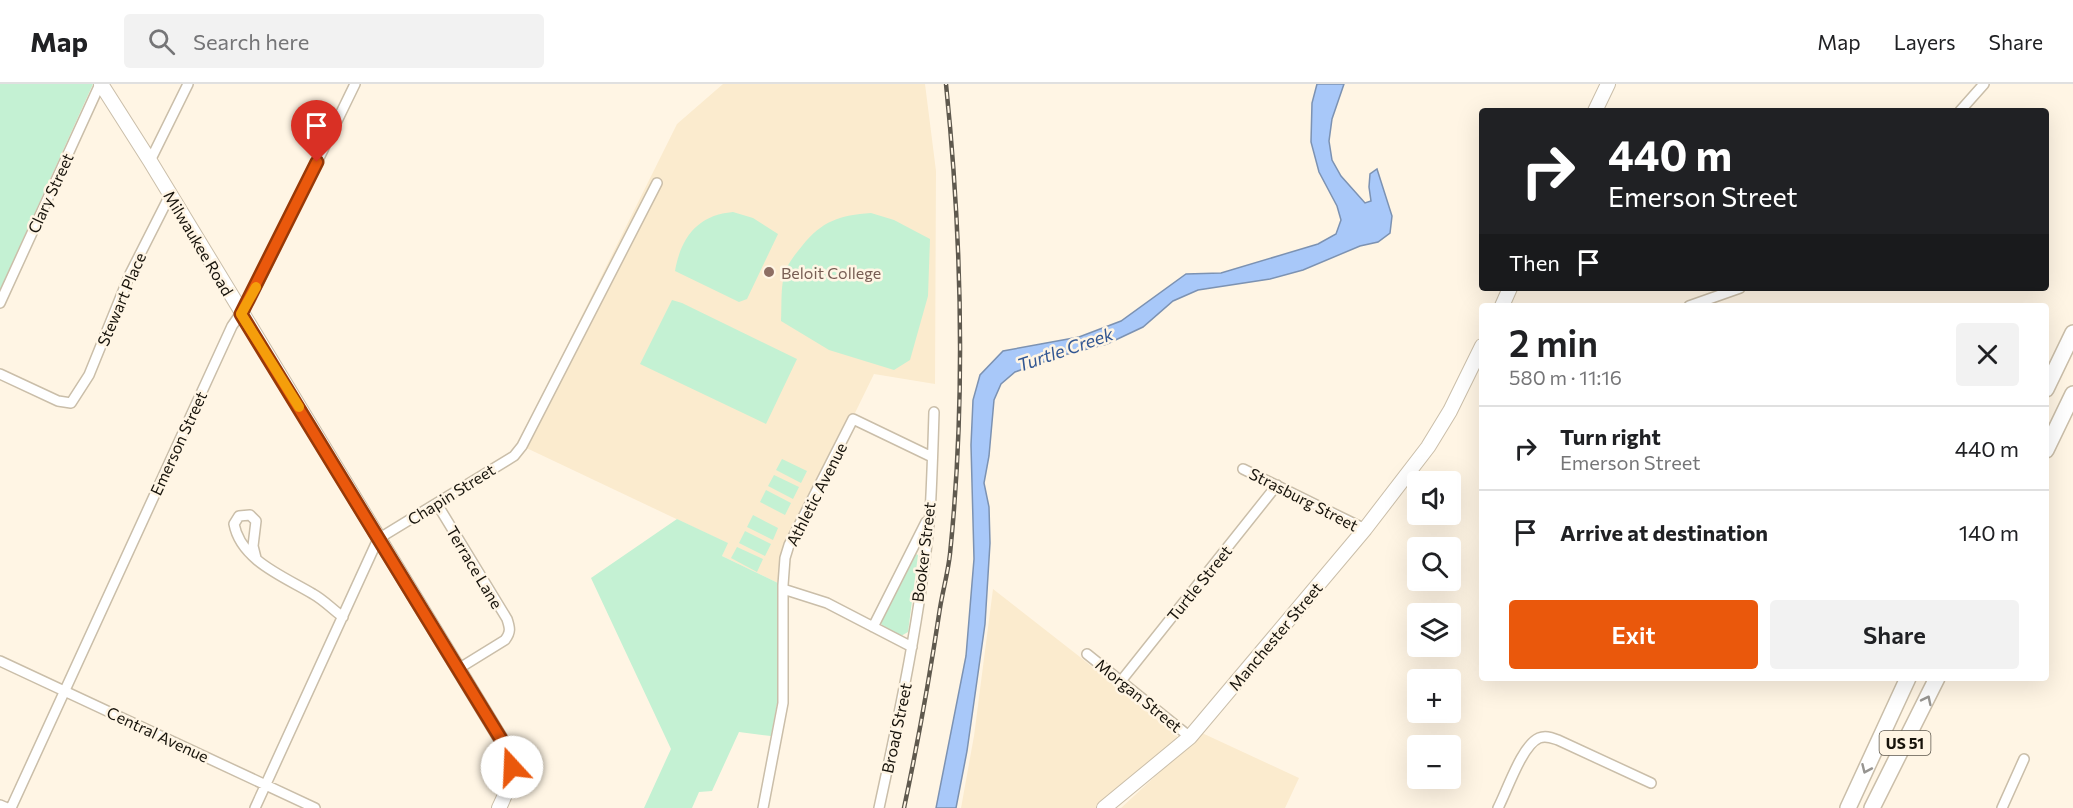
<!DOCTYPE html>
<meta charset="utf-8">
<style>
body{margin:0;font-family:Commissioner,sans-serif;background:#f2f2f2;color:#202124;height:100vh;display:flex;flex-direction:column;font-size:22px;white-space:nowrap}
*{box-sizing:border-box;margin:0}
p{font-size:20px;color:#757577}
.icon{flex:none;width:33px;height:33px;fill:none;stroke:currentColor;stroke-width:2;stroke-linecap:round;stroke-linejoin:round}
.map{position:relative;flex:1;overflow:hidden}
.sheet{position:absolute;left:1479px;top:219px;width:570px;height:378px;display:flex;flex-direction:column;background:#fff;border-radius:6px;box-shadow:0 6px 24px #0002}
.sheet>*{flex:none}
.guide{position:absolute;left:1479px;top:24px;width:570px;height:183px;border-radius:6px;box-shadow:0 6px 24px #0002;background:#202124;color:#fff;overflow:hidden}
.controls{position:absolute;left:1407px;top:387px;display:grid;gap:12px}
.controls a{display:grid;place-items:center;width:54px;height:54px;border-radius:6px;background:#fff;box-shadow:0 6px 24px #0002;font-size:30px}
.pin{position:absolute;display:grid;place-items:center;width:51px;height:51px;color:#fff;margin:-62px -26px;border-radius:50% 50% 50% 0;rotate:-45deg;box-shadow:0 0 6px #0007}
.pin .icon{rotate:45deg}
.me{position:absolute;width:66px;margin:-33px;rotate:340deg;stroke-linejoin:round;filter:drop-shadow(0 0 4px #0008)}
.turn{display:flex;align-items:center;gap:21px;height:126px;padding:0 30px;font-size:27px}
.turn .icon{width:78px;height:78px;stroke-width:2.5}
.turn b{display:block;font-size:42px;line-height:51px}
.then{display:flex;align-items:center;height:57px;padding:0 30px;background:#0003;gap:12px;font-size:22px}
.round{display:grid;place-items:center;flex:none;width:63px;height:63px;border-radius:6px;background:#f2f2f2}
.headline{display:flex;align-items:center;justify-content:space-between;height:102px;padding:0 30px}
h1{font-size:36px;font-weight:600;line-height:45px}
.cta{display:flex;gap:12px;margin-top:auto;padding:12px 30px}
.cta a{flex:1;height:69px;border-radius:6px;background:#ea580c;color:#fff;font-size:24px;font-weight:600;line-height:69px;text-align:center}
.cta a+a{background:#f2f2f2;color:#202124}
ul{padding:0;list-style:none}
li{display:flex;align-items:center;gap:18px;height:84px;padding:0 30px;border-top:2px solid #e0e0e0}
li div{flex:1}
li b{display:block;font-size:22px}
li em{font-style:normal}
header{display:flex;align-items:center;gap:36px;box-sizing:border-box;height:84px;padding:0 30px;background:#fff;border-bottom:2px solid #e0e0e0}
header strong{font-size:28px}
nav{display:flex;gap:33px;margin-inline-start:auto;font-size:21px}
.search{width:420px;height:54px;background:#f2f2f2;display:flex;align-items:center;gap:15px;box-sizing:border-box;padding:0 21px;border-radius:6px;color:#757577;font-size:22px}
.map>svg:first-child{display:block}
</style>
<header>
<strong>Map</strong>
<div class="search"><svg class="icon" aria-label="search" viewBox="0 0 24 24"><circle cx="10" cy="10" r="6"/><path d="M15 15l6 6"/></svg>Search here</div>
<nav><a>Map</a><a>Layers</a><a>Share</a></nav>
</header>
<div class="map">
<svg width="2073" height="724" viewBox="0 0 2073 724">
<rect width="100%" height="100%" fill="#fff5e4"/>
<!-- built -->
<path fill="#fbebce" d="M723,0H925L936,87L935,300L874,290L854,331L850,330L784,460L780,472L778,499L722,472L727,459L518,360L677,40Z
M993,505L1080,573L1177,652V655L1170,666L1097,724H961L974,652Z
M1202,649L1299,694L1285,724H1121Z"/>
<!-- green -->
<path fill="#c4f1d3" d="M0,0H93L0,206Z
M733,128L753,134L778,150L747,215L739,218L675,187C681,153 698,131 733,128Z
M871,129L894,136L930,155L928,212L910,276L894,286L829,266L781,237C782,220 780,201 786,185C790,177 796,169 802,162C822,137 840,131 871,129Z
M672,216L682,219L797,275L766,340L640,280Z
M782,375L807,387L801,399L776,386Z
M774,391L799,403L793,415L768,402Z
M766,406L791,419L785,431L760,418Z
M753,431L778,444L773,456L747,443Z
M677,435L728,459L722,472L778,499V614L771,652L739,648L712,707L699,708L692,724H644L671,665L591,494Z
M745,447L771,460L765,472L739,459Z
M737,463L763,475L757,488L731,474Z
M916,470L918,471L908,548L901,552L882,541L881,539Z"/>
<!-- water -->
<path fill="#a8c8f9" stroke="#7c92b2" stroke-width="1.5" d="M1317,0H1344L1332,35L1329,57L1332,76L1341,92L1365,119L1371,117L1369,103L1370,90L1377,85L1392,132L1390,149L1378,158L1360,162L1303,186L1270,195L1198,206L1173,217L1143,243L1107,260L1060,272L1015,288L1001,300L994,316L989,372L984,399L989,423L990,459L985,540L967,667L956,724H936L966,572L974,475L971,361L973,316L980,291L1003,267L1079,253L1121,237L1186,190L1221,189L1318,160L1336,150L1341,136L1337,122L1319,88L1311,58L1312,19Z"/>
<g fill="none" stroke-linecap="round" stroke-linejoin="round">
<defs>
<path id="street" d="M1960,27L1984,0
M150,77L188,0
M0,219L100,0
M1689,222L1740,204
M0,290L58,317L71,319L89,291L130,190L170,111
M1243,385L1365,445
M437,420L507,535C510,544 511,548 505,556L458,585
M256,474L253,462L256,437L250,431L239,432L234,440C241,477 285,493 313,510C324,516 333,526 343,533
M783,505L827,519L912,563
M873,543L926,438
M1087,570L1190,653
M0,577L315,724
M1121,597L1277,401
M0,721L7,724
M11,724L232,242L250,216L355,0
M255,724L378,455L514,372L522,362L657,99
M763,724L783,619V501L785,474L789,461L853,335L932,373
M879,724C900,627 921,529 930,430C932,396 933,362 934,328
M1498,724C1507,707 1522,661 1539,654C1546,651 1552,654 1558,656L1651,699
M2002,724L2024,675"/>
<path id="secondary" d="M101,0L150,77L504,660C515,683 510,702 499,724
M1595,27L1608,0
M1502,222L1510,204
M1104,724L1190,653L1365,445L1428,363L1450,327L1482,262"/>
<path id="primary" d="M2046,305L2073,249
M2046,366L2073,310
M1848,724L1908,594
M1872,724L1937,594"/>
</defs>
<!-- street casing -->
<use href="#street" stroke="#cabea9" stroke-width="12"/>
<!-- secondary casing -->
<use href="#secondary" stroke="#cabea9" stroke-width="16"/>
<!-- primary casing -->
<use href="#primary" stroke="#cabea9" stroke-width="18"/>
<!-- street -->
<use href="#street" stroke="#fff" stroke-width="9"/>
<!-- secondary -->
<use href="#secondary" stroke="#fff" stroke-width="14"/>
<!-- primary -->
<use href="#primary" stroke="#fff" stroke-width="15"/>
<defs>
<path id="rail" d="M904,724C918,658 930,591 940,524C943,506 948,488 950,470C966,313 962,157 946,0"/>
</defs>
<!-- rail casing -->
<use href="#rail" stroke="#5f594e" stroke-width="4.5"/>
<!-- rail -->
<use href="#rail" stroke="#fff5e4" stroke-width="2" stroke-dasharray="7" stroke-linecap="butt"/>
</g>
<!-- one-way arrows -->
<defs><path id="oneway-chevron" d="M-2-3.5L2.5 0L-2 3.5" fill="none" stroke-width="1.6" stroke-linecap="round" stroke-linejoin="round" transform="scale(1.5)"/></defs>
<g stroke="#979591">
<use href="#oneway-chevron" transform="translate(1927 616) rotate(-64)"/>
<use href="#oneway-chevron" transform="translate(1866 685) rotate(114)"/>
</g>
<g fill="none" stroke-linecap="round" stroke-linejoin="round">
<defs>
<path id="route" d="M317,78L241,230L504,660L510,672L512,683"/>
</defs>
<!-- route casing -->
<use href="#route" stroke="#983908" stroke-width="15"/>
<!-- route -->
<use href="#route" stroke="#ea580c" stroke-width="10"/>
<!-- slow -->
<path stroke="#f59e0b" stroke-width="10" d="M256,203L241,230L299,323"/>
</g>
<!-- markers -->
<circle fill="#8d6e63" stroke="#fff5e4" stroke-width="2" cx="769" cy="188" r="6"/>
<g text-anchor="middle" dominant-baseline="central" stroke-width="5" stroke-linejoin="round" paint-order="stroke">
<!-- shield labels -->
<rect fill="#fff5e4" stroke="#5d574c" stroke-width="1.5" x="1879.5" y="647" width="51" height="24" rx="4.5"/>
<g font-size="15" font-weight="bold" fill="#17130b">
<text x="1905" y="659">US 51</text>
</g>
<!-- street labels -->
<g font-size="16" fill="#17130b" stroke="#fff5e4">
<text transform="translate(50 109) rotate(-65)">Clary Street</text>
<text transform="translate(199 159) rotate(59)">Milwaukee Road</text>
<text transform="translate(121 215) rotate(-67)">Stewart Place</text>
<text transform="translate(178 359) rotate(-65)">Emerson Street</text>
<text transform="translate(451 410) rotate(-32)">Chapin Street</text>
<text transform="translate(816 410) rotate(-63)">Athletic Avenue</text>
<text transform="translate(1304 415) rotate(27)">Strasburg Street</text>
<text transform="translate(923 468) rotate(-83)">Booker Street</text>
<text transform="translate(475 483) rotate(59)">Terrace Lane</text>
<text transform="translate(1199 499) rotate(-51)">Turtle Street</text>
<text transform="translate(1275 552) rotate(-50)">Manchester Street</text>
<text transform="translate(1139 611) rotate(39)">Morgan Street</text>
<text transform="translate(896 644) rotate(-78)">Broad Street</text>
<text transform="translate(158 650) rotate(25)">Central Avenue</text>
</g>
<!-- education labels -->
<g font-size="16" fill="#785e54" stroke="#fff5e4" text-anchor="start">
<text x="781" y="188">Beloit College</text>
</g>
<!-- water labels -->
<g font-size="18" font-style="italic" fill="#315692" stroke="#fff5e4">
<text transform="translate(1065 265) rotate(-19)">Turtle Creek</text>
</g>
</g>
</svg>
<div class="controls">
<a><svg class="icon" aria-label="sound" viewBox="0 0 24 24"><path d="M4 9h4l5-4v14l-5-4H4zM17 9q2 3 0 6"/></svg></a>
<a><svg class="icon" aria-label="search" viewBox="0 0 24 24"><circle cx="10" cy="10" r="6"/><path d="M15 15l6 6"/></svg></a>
<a><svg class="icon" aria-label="layers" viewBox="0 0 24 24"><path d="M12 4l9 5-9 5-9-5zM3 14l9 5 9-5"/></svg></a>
<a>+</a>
<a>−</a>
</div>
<div class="pin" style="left:317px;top:78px;background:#d93025"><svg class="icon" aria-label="arrive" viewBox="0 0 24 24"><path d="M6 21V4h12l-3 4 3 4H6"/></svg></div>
<svg class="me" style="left:512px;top:683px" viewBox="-20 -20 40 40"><circle r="19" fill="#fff"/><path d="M0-13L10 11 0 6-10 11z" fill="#ea580c"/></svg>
<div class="guide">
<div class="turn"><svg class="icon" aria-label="right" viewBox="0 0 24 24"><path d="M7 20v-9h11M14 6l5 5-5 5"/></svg><div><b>440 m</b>Emerson Street</div></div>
<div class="then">Then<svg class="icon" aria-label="arrive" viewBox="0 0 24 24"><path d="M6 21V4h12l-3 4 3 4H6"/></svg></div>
</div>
<section class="sheet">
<div class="headline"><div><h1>2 min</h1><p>580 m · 11:16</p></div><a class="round"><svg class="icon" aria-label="close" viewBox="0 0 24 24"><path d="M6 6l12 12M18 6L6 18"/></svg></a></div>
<ul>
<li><svg class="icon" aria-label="right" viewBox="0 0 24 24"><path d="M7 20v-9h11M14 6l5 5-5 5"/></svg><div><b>Turn right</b><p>Emerson Street</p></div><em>440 m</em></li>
<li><svg class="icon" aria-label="arrive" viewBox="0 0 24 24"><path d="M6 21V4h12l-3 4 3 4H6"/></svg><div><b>Arrive at destination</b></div><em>140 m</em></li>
</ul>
<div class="cta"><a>Exit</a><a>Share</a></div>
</section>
</div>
